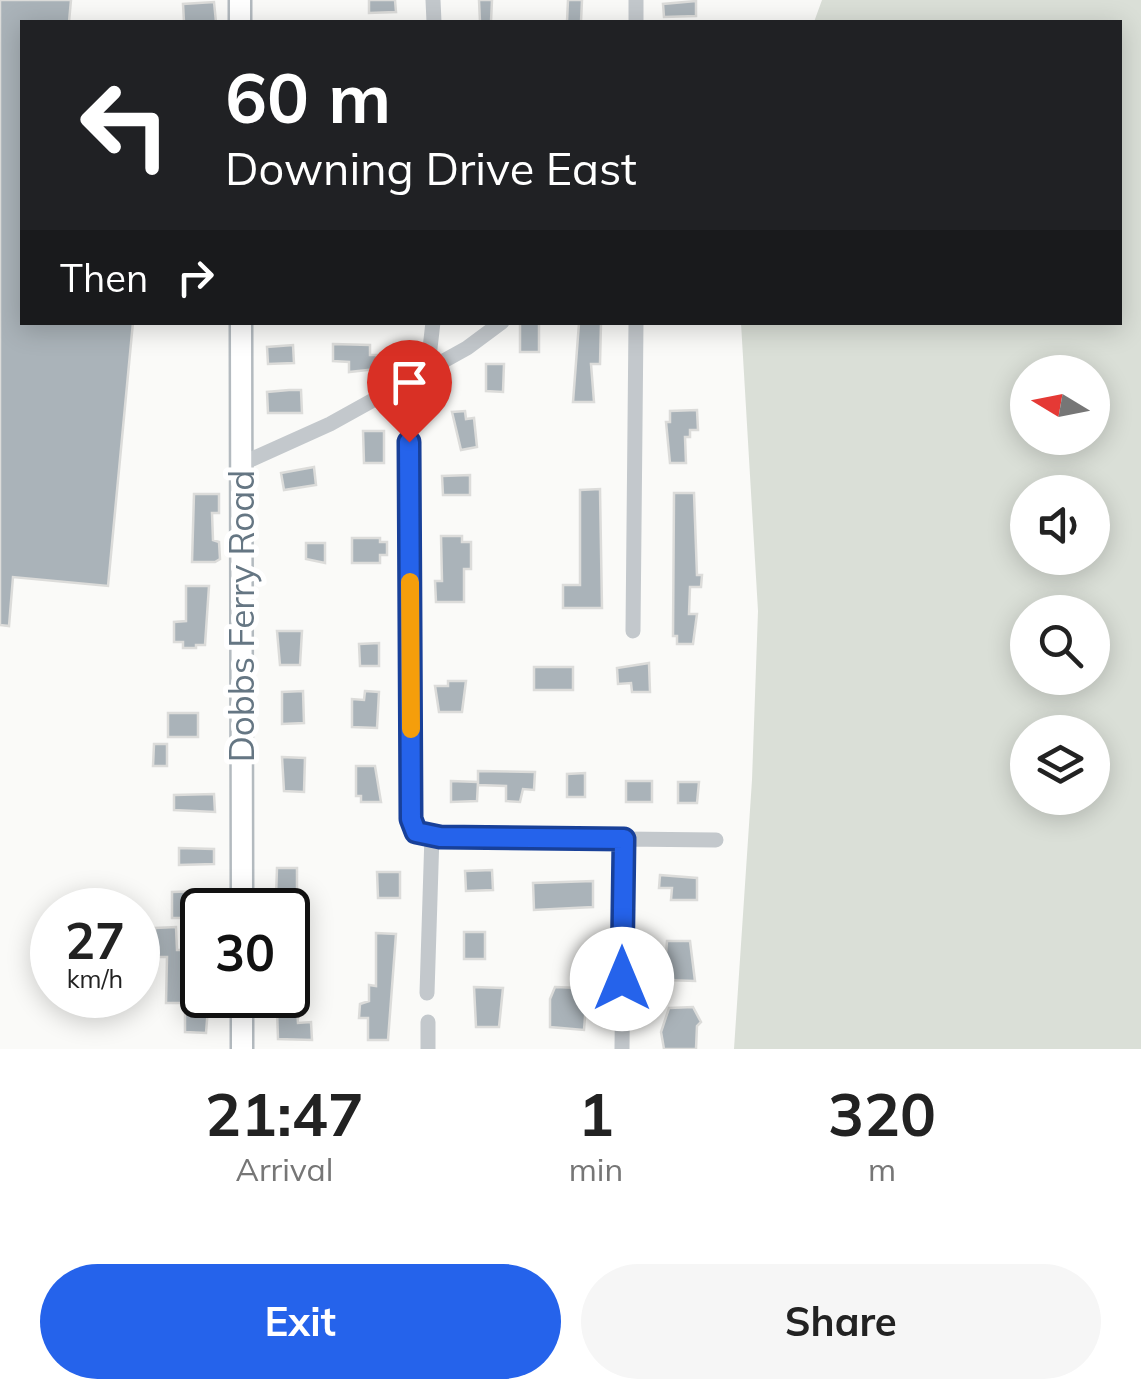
<!DOCTYPE html>
<style>
body{margin:0;font-family:Mulish,sans-serif;background:#f6f6f6;color:#222;height:100vh;display:flex;flex-direction:column;font-size:38px;white-space:nowrap}
*{box-sizing:border-box;margin:0}
p{font-size:32px;color:#767676}
.icon{flex:none;width:55px;height:55px;fill:none;stroke:currentColor;stroke-width:2;stroke-linecap:round;stroke-linejoin:round}
.map{position:relative;height:1049px;overflow:hidden}
.panel{display:flex;flex-direction:column;background:#fff;flex:1}
.panel>*{flex:none}
.hud{position:absolute;left:20px;top:20px;width:1102px;height:305px;border-radius:0px;box-shadow:0 5px 25px #0003;background:#202124;color:#fff;overflow:hidden}
.needle{width:65px;rotate:280deg}
.buttons{position:absolute;left:1010px;top:355px;display:grid;gap:20px}
.buttons a{display:grid;place-items:center;width:100px;height:100px;border-radius:50%;background:#fff;box-shadow:0 5px 25px #0003;font-size:50px}
.speed{position:absolute;left:30px;top:888px;display:flex;gap:20px;font-size:50px;font-weight:700;text-align:center}
.speed>*{display:grid;place-content:center;width:130px;height:130px;border-radius:50%;background:#fff;box-shadow:0 5px 25px #0003;line-height:1}
.speed small{font-size:25px;font-weight:400}
.speed .limit{border:5px solid #111;border-radius:15px;background:#fff;color:#111}
.pin{position:absolute;display:grid;place-items:center;width:85px;height:85px;color:#fff;margin:-102px -42px;border-radius:50% 50% 50% 0;rotate:-45deg;box-shadow:0 0 10px #0007}
.pin .icon{rotate:45deg}
.me{position:absolute;width:110px;margin:-55px;rotate:0deg;stroke-linejoin:round;filter:drop-shadow(0 0 8px #0008)}
.turn{display:flex;align-items:center;gap:35px;height:210px;padding:0 40px;font-size:45px}
.turn .icon{width:130px;height:130px;stroke-width:2.5}
.turn b{display:block;font-size:70px;line-height:85px}
.then{display:flex;align-items:center;height:95px;padding:0 40px;background:#0003;gap:20px;font-size:38px}
.eta{display:flex;justify-content:space-evenly;align-items:center;height:170px;text-align:center}
.eta b{font-size:60px;font-weight:700;line-height:70px}
.action{display:flex;gap:20px;margin-top:auto;padding:20px 40px}
.action a{flex:1;height:115px;border-radius:60px;background:#2563eb;color:#fff;font-size:40px;font-weight:700;line-height:115px;text-align:center}
.action a+a{background:#f6f6f6;color:#222}
.map>svg:first-child{display:block}
</style>
<div class="map">
<svg width="1141" height="1049" viewBox="0 0 1141 1049">
<rect width="100%" height="100%" fill="#fafaf8"/>
<!-- green -->
<path fill="#dadfd7" fill-rule="evenodd" d="M822,0H1141V1049H734L752,780L758,611L741,323L1120,322V22H814ZM1028,372H1092V438H1028ZM1028,492H1092V558H1028ZM1028,612H1092V678H1028ZM1028,732H1092V798H1028Z"/>
<!-- building -->
<path fill="#aab3b9" stroke="#dcdcda" stroke-width="2.5" d="M0,0H71L69,22H22V322H133L108,586L13,577L9,626L0,625Z
M369,0H395L396,12L369,13Z
M479,0H492L491,22H480Z
M568,0H582L581,22H567Z
M696,1V16L664,17L663,4Z
M214,2L216,22H184L183,4Z
M520,322H539V352H520Z
M579,323H601L600,364H591L594,402H573Z
M333,344L370,345V355H377V369L349,372V362L333,361Z
M293,345L294,363L268,364L267,347Z
M486,364H504L503,392L486,391Z
M289,390H301L302,413H268L267,392Z
M697,410L698,430H690V437H685L686,463H670L666,422H670V411Z
M465,411L466,419L474,418L477,447L461,450L452,412Z
M363,431H384V463H364Z
M314,467L316,485L284,490L281,473Z
M470,475V495H443L442,476Z
M600,489L602,608H563V585H580V490Z
M674,493H694L697,575H702L701,587H690L689,614H697L693,644H677V636H673Z
M194,494H219V513H212L213,540L219,542L220,559L215,562H192Z
M441,536H462V542H471V569H464V602H436L435,581H442Z
M352,538H380V542H387V555H380V563H352Z
M306,543H325V563L306,559Z
M186,586H209L205,645H196V648H183V642H174V622L186,621Z
M277,631H302L300,665H280Z
M379,643V666H360L359,644Z
M649,663L650,692H632L631,683L618,684L617,668Z
M534,667H573V690H534Z
M448,681H466L462,712H439L435,686H448Z
M303,691L304,723L282,724V692Z
M365,691L379,692L377,728L352,727V699L364,700Z
M168,713H198V737H168Z
M154,744H167V766H153Z
M282,757L305,758L304,792L284,791Z
M356,766H375L381,802H361V796H356Z
M478,771L535,772L534,790L523,789L520,802L506,801V786L478,785Z
M585,773V797H567V774Z
M451,781L478,782L477,801L451,802Z
M626,781H652V802H626Z
M678,782H699L697,803H678Z
M214,794L215,812L174,810V795Z
M179,848L214,849V864L179,865Z
M277,868H297V898H276Z
M492,870L493,890L466,891L465,871Z
M377,872H400V898H378Z
M660,875L697,878V900H671L672,888H659Z
M593,881V907L534,910L533,883Z
M201,891L202,918H172V892Z
M176,927L177,950H202V995H209L206,1033L185,1032V1003H166L167,957H156L155,928Z
M464,932H485V959H464Z
M376,933L396,934L388,1040H368V1018H359L360,1004L369,1001V985L376,986Z
M667,941H690L695,981L664,980Z
M474,987L503,988L499,1027H476Z
M555,987L580,988L586,1004L584,1030L550,1027V999Z
M693,1007L701,1022L697,1026L696,1049H664L661,1032L669,1008Z
M297,1008L298,1023L311,1022L312,1040L278,1039L277,1009Z"/>
<g fill="none" stroke-linecap="round" stroke-linejoin="round">
<defs>
<path id="secondary" d="M240,0V22
M241,322L242,910
M242,995V1049"/>
</defs>
<!-- secondary casing -->
<use href="#secondary" stroke="#b3babf" stroke-width="25"/>
<!-- street -->
<path stroke="#c3c8cc" stroke-width="15" d="M433,0L434,22
M636,0V22
M433,322L428,366L409,405L411,819L415,832L440,837L716,840
M241,464L330,424L467,348L502,322
M633,631L636,322
M427,993L432,835
M428,1022V1049
M622,1049L624,839"/>
<!-- secondary -->
<use href="#secondary" stroke="#fff" stroke-width="20"/>
</g>
<g fill="none" stroke-linecap="round" stroke-linejoin="round">
<defs>
<path id="route" d="M409,442L411,819L416,832L440,837L624,839L622,979"/>
</defs>
<!-- route casing -->
<use href="#route" stroke="#184099" stroke-width="25"/>
<!-- route -->
<use href="#route" stroke="#2563eb" stroke-width="18"/>
<!-- slow -->
<path stroke="#f59e0b" stroke-width="18" d="M410,582L411,729"/>
</g>
<g text-anchor="middle" dominant-baseline="central" stroke-width="10" stroke-linejoin="round" paint-order="stroke">
<!-- street labels -->
<g font-size="35" fill="#657683" stroke="#fff">
<text transform="translate(241 616) rotate(-90)">Dobbs Ferry Road</text>
</g>
</g>
</svg>
<div class="buttons">
<a><svg class="needle" viewBox="-14 -14 28 28"><path d="M0-13l5 13h-10z" fill="#e53935"/><path d="M0 13l5-13h-10z" fill="#767676"/></svg></a>
<a><svg class="icon" aria-label="sound" viewBox="0 0 24 24"><path d="M4 9h4l5-4v14l-5-4H4zM17 9q2 3 0 6"/></svg></a>
<a><svg class="icon" aria-label="search" viewBox="0 0 24 24"><circle cx="10" cy="10" r="6"/><path d="M15 15l6 6"/></svg></a>
<a><svg class="icon" aria-label="layers" viewBox="0 0 24 24"><path d="M12 4l9 5-9 5-9-5zM3 14l9 5 9-5"/></svg></a>
</div>
<div class="speed"><div>27<small>km/h</small></div><div class="limit">30</div></div>
<div class="pin" style="left:409px;top:442px;background:#d93025"><svg class="icon" aria-label="arrive" viewBox="0 0 24 24"><path d="M6 21V4h12l-3 4 3 4H6"/></svg></div>
<svg class="me" style="left:622px;top:979px" viewBox="-20 -20 40 40"><circle r="19" fill="#fff"/><path d="M0-13L10 11 0 6-10 11z" fill="#2563eb"/></svg>
<div class="hud">
<div class="turn"><svg class="icon" aria-label="left" viewBox="0 0 24 24"><path d="M17 20v-9H6M10 6l-5 5 5 5"/></svg><div><b>60 m</b>Downing Drive East</div></div>
<div class="then">Then<svg class="icon" aria-label="right" viewBox="0 0 24 24"><path d="M7 20v-9h11M14 6l5 5-5 5"/></svg></div>
</div>
</div>
<section class="panel">
<div class="eta">
<div><b>21:47</b><p>Arrival</p></div>
<div><b>1</b><p>min</p></div>
<div><b>320</b><p>m</p></div>
</div>
<div class="action"><a>Exit</a><a>Share</a></div>
</section>
